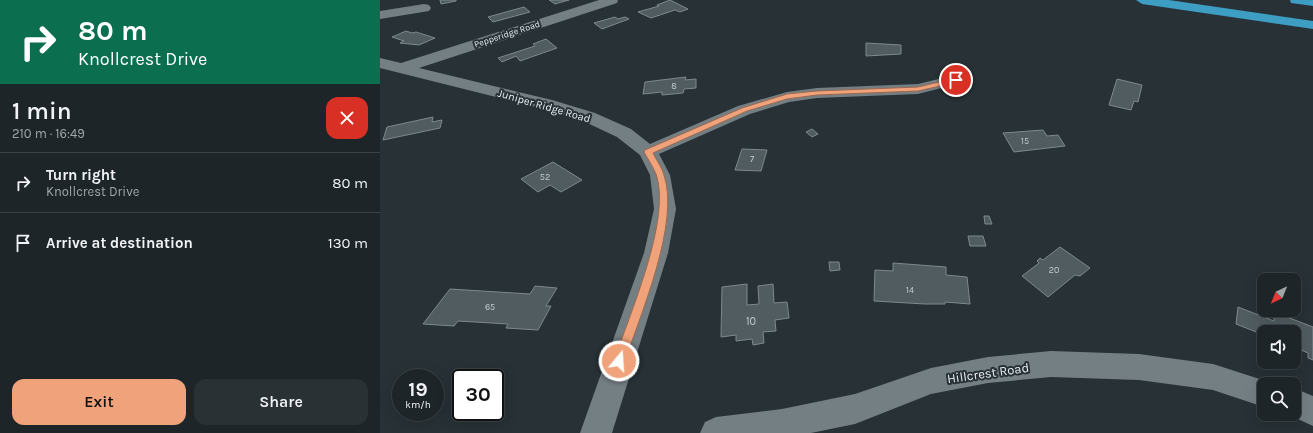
<!DOCTYPE html>
<meta charset="utf-8">
<style>
body{margin:0;font-family:Karla,sans-serif;background:#2a3134;color:#f1f3f6;height:100vh;display:flex;flex-direction:column;font-size:15px;white-space:nowrap}
*{box-sizing:border-box;margin:0}
p{font-size:13px;color:#a0a5a8}
.icon{flex:none;width:22px;height:22px;fill:none;stroke:currentColor;stroke-width:2;stroke-linecap:round;stroke-linejoin:round}
.map{position:relative;flex:1;overflow:hidden}
.drawer{display:flex;flex-direction:column;background:#1d2528;width:380px}
.drawer>*{flex:none}
.hud{background:#0b6e4f;color:#fff;overflow:hidden}
.needle{width:26px;rotate:223deg}
.buttons{position:absolute;left:877px;top:273px;display:grid;gap:8px}
.buttons a{display:grid;place-items:center;width:44px;height:44px;border-radius:8px;background:#1d2528;box-shadow:0 4px 16px #0002,0 0 0 1px #3b4245;font-size:20px}
.speed{position:absolute;left:12px;top:369px;display:flex;gap:8px;font-size:20px;font-weight:700;text-align:center}
.speed>*{display:grid;place-content:center;width:52px;height:52px;border-radius:50%;background:#1d2528;box-shadow:0 4px 16px #0002,0 0 0 1px #3b4245;line-height:1}
.speed small{font-size:10px;font-weight:400}
.speed .limit{border:2px solid #111;border-radius:6px;background:#fff;color:#111}
.pin{position:absolute;display:grid;place-items:center;width:34px;height:34px;color:#fff;margin:-17px;border:2px solid #fff;border-radius:50%;box-shadow:0 1px 4px #0007}
.me{position:absolute;width:44px;margin:-22px;rotate:18deg;stroke-linejoin:round;filter:drop-shadow(0 0 3px #0008)}
.turn{display:flex;align-items:center;gap:14px;height:84px;padding:0 12px;font-size:18px}
.turn .icon{width:52px;height:52px;stroke-width:2.5}
.turn b{display:block;font-size:28px;line-height:34px}
.round{display:grid;place-items:center;flex:none;width:42px;height:42px;border-radius:12px;background:#2a3134}
.headline{display:flex;align-items:center;justify-content:space-between;height:68px;padding:0 12px}
h1{font-size:24px;font-weight:600;line-height:30px}
.primary-button{display:flex;gap:8px;margin-top:auto;padding:8px 12px}
.primary-button a{flex:1;height:46px;border-radius:12px;background:#f0a27a;color:#111;font-size:16px;font-weight:600;line-height:46px;text-align:center}
.primary-button a+a{background:#2a3134;color:#f1f3f6}
ul{padding:0;list-style:none}
li{display:flex;align-items:center;gap:12px;height:60px;padding:0 12px;border-top:1px solid #3b4245}
li div{flex:1}
li b{display:block;font-size:15px}
li em{font-style:normal}
main{display:flex;flex:1;min-height:0}
.map>svg:first-child{display:block}
</style>
<main>
<section class="drawer">
<div class="hud">
<div class="turn"><svg class="icon" aria-label="right" viewBox="0 0 24 24"><path d="M7 20v-9h11M14 6l5 5-5 5"/></svg><div><b>80 m</b>Knollcrest Drive</div></div>
</div>
<div class="headline"><div><h1>1 min</h1><p>210 m · 16:49</p></div><a class="round" style="background:#d93025;color:#fff"><svg class="icon" aria-label="close" viewBox="0 0 24 24"><path d="M6 6l12 12M18 6L6 18"/></svg></a></div>
<ul>
<li><svg class="icon" aria-label="right" viewBox="0 0 24 24"><path d="M7 20v-9h11M14 6l5 5-5 5"/></svg><div><b>Turn right</b><p>Knollcrest Drive</p></div><em>80 m</em></li>
<li><svg class="icon" aria-label="arrive" viewBox="0 0 24 24"><path d="M6 21V4h12l-3 4 3 4H6"/></svg><div><b>Arrive at destination</b></div><em>130 m</em></li>
</ul>
<div class="primary-button"><a>Exit</a><a>Share</a></div>
</section>
<div class="map">
<svg width="933" height="433" viewBox="0 0 933 433">
<rect width="100%" height="100%" fill="#273136"/>
<!-- building -->
<path fill="#515c61" stroke="#7d898e" d="M60,0H76V1L61,4Z
M169,0H189L175,4Z
M290,0L308,9L300,12L295,10L271,18L258,12L279,6L277,5Z
M144,7L150,12L113,22L108,17Z
M235,17L238,19L245,17L249,19L222,29L214,23Z
M26,31L32,33L36,32L55,38L39,45L20,43L24,41L12,37Z
M166,39L177,48L140,61L136,56L122,62L118,58L155,46L153,44Z
M486,43L521,45V54L486,56Z
M306,77L305,80L316,79V88L304,89L303,93L282,95V92L263,94L265,82Z
M737,79L762,85L758,102L754,101L751,110L729,105Z
M53,117L52,122L62,120L60,128L3,140L7,127Z
M432,129L438,134L432,137L426,132Z
M663,130L667,136L678,135L685,146L634,152L623,133Z
M362,149L387,150L381,171L355,170Z
M173,162L202,180L181,192L170,185L158,192L141,179Z
M604,216H609L612,224H605Z
M588,236H603L606,246H590Z
M680,247L710,268L700,276L695,275L668,297L642,276L659,263L657,261L660,258L663,260Z
M449,262H459L460,270L450,271Z
M513,263L566,267V275L587,277L590,304L565,302V304H545L494,301L495,270L513,271Z
M367,284V305L379,304L378,286L393,284L394,303L407,302L409,318L395,320L396,331L383,332L384,343L373,345L372,339L356,341V335L341,337L342,287Z
M155,286L177,288L166,306H171L158,330L126,328L128,324L78,321L74,326L43,324L70,289L150,294Z
M858,307L894,321V312L933,327V360L928,358V353L914,347V332H884V335L856,324Z"/>
<g fill="none" stroke-linecap="round" stroke-linejoin="round">
<!-- minor -->
<path fill="#747f84" fill-rule="evenodd" d="M219,0H238L237,3L39,68L172,100L215,113L251,129L270,144L358,106L407,92L437,88L538,84L575,75L581,77L583,80L581,83L538,94L437,98L409,102L370,114L279,154L290,175L296,209L288,253L232,433H200L264,253L274,209L270,175L260,155L237,137L203,121L160,108L0,68V58L21,63Z
M44,4L49,5L51,8L49,11L0,19V11Z
M671,351L759,354L833,364L895,384H884V407L833,390L759,380L671,377L608,383L551,394L475,424L431,433H320L325,422L336,417L402,409L475,394L551,368L608,357Z
M914,388L933,396V426L907,414H914Z"/>
<!-- highway -->
<path fill="#3d9dc3" fill-rule="evenodd" d="M756,0H789L933,21V29L762,4Z
M910,0H933V6L911,3Z"/>
</g>
<!-- route -->
<path fill="#f0a27a" stroke="#9c694f" d="M576,78L578,79V82L538,91L437,95L407,99L367,111L273,153C276,160 282,167 284,175C300,223 261,313 245,361L244,365L239,366L235,365L234,361C249,315 292,219 276,174C273,167 268,159 264,152L265,150L362,108L407,94L437,91L538,87Z"/>
<g text-anchor="middle" dominant-baseline="central" stroke-width="4" stroke-linejoin="round" paint-order="stroke">
<!-- far-street labels -->
<g font-size="9" fill="#e8eef1" stroke="#273136">
<text transform="translate(127 34) rotate(-18)">Pepperidge Road</text>
</g>
<!-- number labels -->
<g font-size="9" fill="#c2cacd">
<text x="294" y="86">8</text>
<text x="645" y="141">15</text>
<text x="372" y="159">7</text>
<text x="165" y="177">52</text>
<text x="674" y="270">20</text>
<text x="530" y="290">14</text>
<text x="110" y="307">65</text>
</g>
<!-- street labels -->
<g font-size="11" fill="#e8eef1" stroke="#273136">
<text transform="translate(164 106) rotate(16)">Juniper Ridge Road</text>
</g>
<!-- near-number labels -->
<g font-size="11" fill="#c2cacd">
<text x="371" y="321">10</text>
</g>
<!-- near-street labels -->
<g font-size="13" fill="#e8eef1" stroke="#273136">
<text transform="translate(608 373) rotate(-8)">Hillcrest Road</text>
</g>
</g>
</svg>
<div class="buttons">
<a><svg class="needle" viewBox="-14 -14 28 28"><path d="M0-13l5 13h-10z" fill="#e53935"/><path d="M0 13l5-13h-10z" fill="#a0a5a8"/></svg></a>
<a><svg class="icon" aria-label="sound" viewBox="0 0 24 24"><path d="M4 9h4l5-4v14l-5-4H4zM17 9q2 3 0 6"/></svg></a>
<a><svg class="icon" aria-label="search" viewBox="0 0 24 24"><circle cx="10" cy="10" r="6"/><path d="M15 15l6 6"/></svg></a>
</div>
<div class="speed"><div>19<small>km/h</small></div><div class="limit">30</div></div>
<div class="pin" style="left:576px;top:80px;background:#d93025"><svg class="icon" aria-label="arrive" viewBox="0 0 24 24"><path d="M6 21V4h12l-3 4 3 4H6"/></svg></div>
<svg class="me" style="left:239px;top:361px" viewBox="-20 -20 40 40"><circle r="17" fill="#f0a27a" stroke="#fff" stroke-width="3"/><path d="M0-11L8 9 0 5-8 9z" fill="#fff"/></svg>
</div>
</main>
